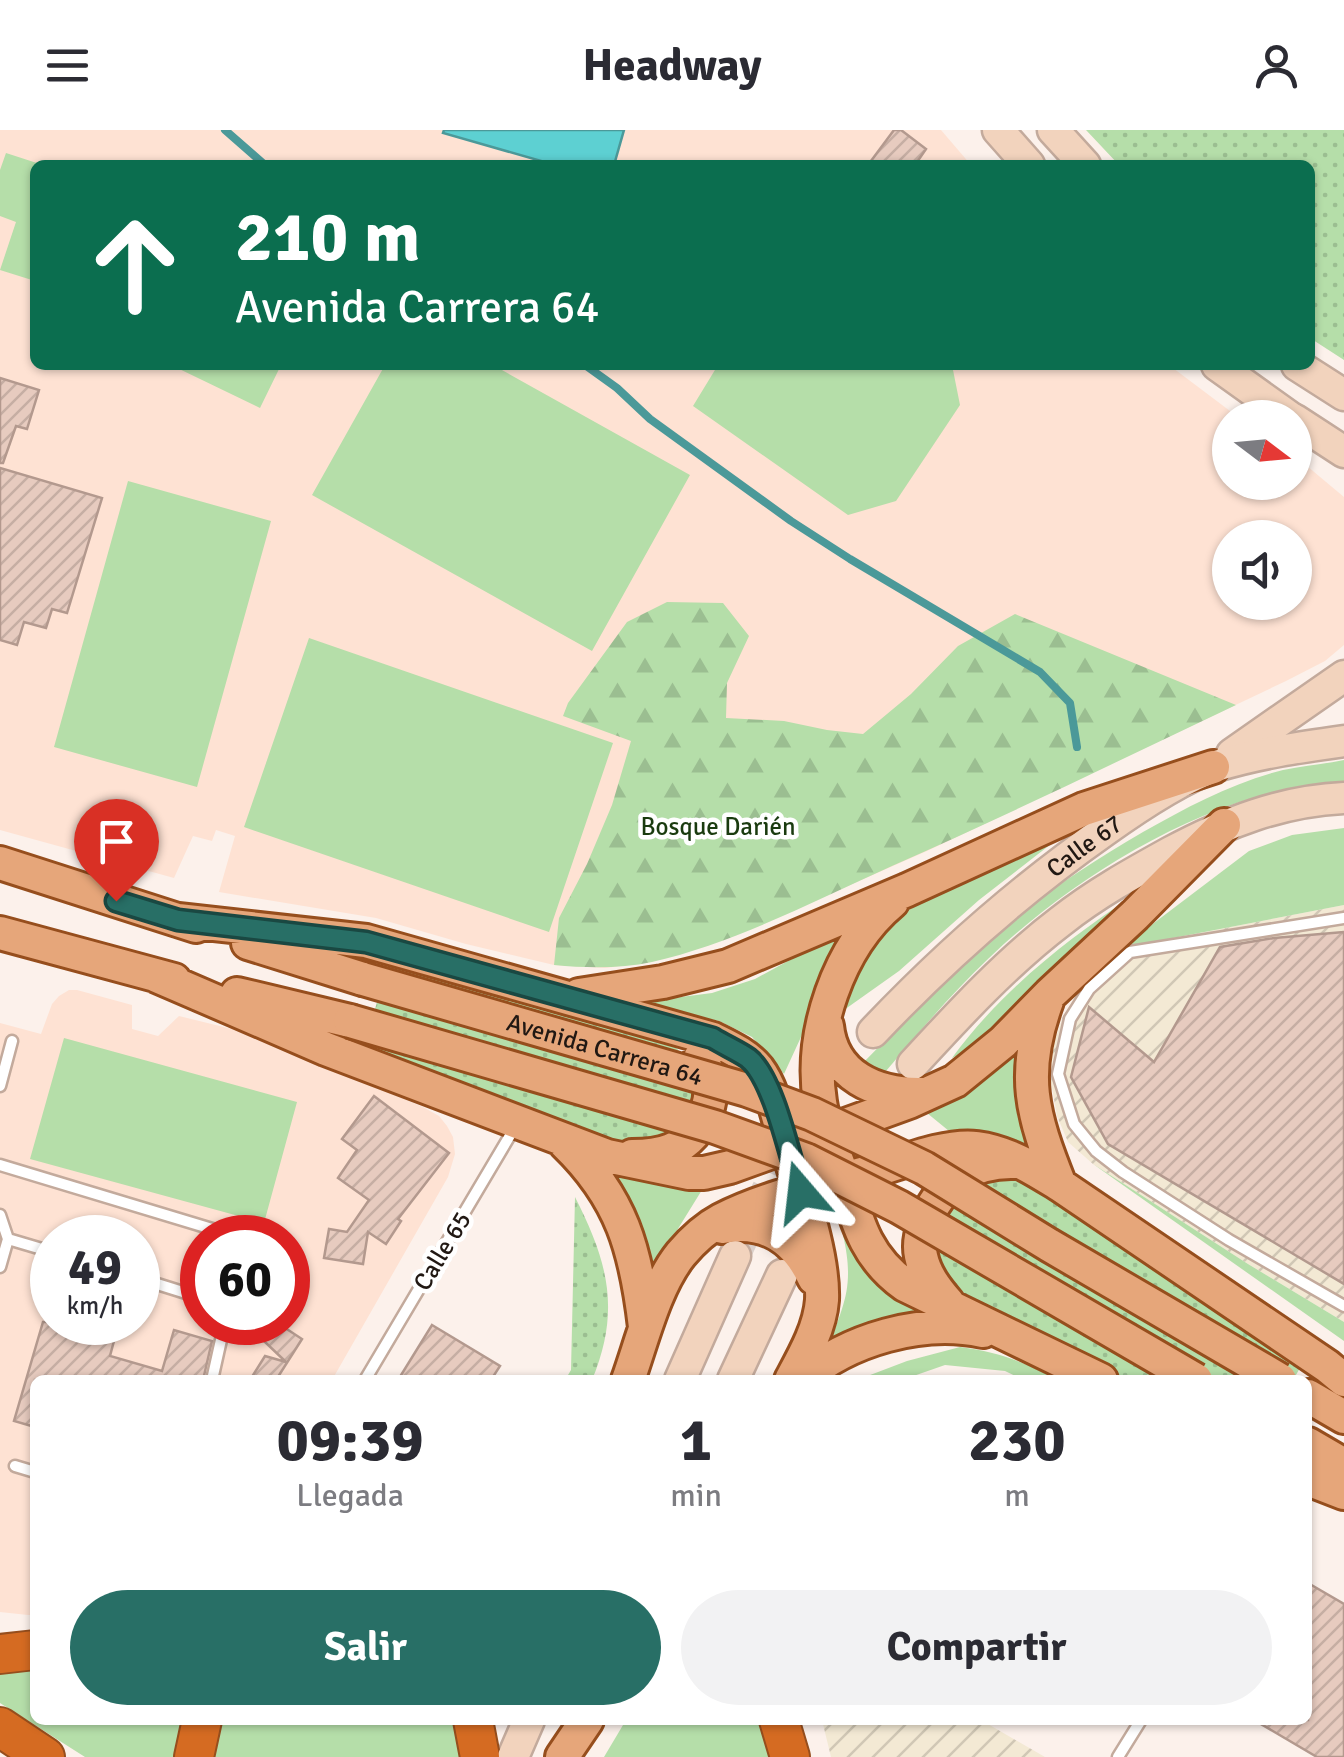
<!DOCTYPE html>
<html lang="es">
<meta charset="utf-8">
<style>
body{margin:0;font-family:Signika,sans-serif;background:#f2f2f3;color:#2b2b33;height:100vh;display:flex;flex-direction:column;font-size:38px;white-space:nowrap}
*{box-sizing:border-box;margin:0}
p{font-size:32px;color:#7c7c81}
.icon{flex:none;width:55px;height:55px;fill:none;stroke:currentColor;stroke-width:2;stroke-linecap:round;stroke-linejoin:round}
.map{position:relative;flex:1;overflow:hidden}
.side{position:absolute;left:30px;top:1245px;width:1282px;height:350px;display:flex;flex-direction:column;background:#fff;border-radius:15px;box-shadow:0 2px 8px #0004}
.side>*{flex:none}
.banner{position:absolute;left:30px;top:30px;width:1285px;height:210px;border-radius:15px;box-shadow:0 2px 8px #0004;background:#0b6e4f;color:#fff;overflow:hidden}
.needle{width:65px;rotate:106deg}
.tools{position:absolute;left:1212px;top:270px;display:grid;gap:20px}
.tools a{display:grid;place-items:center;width:100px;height:100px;border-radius:50%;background:#fff;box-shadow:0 2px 8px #0004;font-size:50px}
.speed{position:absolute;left:30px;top:1085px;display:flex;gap:20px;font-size:50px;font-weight:700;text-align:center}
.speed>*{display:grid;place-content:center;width:130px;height:130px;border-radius:50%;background:#fff;box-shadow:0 2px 8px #0004;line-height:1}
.speed small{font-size:25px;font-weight:400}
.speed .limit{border:15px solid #d22;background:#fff;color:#111}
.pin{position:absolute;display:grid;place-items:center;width:85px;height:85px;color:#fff;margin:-102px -42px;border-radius:50% 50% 50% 0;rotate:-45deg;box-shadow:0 0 10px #0007}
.pin .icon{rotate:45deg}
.me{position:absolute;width:110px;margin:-55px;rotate:343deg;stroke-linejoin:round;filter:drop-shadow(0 0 8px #0008)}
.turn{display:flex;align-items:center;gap:35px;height:210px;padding:0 40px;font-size:45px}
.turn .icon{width:130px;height:130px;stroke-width:2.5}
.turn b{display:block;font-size:70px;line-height:85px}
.eta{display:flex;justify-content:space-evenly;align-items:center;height:170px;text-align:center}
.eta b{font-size:60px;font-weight:700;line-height:70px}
.primary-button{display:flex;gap:20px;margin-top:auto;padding:20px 40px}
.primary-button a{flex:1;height:115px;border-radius:60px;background:#286f66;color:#fff;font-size:40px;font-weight:700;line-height:115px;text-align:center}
.primary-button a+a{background:#f2f2f3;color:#2b2b33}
header{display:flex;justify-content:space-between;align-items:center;height:130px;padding:0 40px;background:#fff;font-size:45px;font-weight:700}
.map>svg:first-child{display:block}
</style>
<header><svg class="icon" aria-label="menu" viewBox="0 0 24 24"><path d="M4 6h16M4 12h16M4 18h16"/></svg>Headway<svg class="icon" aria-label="person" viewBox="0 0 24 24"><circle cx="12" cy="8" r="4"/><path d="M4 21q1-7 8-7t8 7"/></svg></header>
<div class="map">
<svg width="1344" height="1627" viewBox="0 0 1344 1627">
<defs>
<pattern id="industrial-furrows" width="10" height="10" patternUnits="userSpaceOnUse" patternTransform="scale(2.5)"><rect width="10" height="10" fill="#f3e9d4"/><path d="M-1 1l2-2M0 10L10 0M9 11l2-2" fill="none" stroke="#d0c7b5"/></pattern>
<pattern id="forest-firs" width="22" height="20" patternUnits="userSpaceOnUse" patternTransform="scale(2.5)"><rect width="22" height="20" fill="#b5dea9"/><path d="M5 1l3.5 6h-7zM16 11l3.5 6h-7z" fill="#9bbe91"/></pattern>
<pattern id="park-dots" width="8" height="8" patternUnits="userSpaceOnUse" patternTransform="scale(2.5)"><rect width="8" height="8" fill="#b5dea9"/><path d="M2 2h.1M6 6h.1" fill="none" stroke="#9bbe91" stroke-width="1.8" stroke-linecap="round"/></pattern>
<pattern id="building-hatch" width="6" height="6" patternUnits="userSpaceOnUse" patternTransform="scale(2.5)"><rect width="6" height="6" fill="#e7cbbf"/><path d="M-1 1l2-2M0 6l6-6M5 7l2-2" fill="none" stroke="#c6aea3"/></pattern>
</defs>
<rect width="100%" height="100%" fill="#fcf1eb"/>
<!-- built -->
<path fill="#fee2d3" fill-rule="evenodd" d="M0,0H941L971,35H35V235H1169L1238,287L1230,288V352H1295V326L1344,367V515L1325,531L1286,551L927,721L773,789L706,816L650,832L605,838L554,835L466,814L376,788L219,762L235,706L216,700L212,711L193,706L174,748L0,700ZM1230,408H1295V472H1230Z
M69,860H77L132,875V899L158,906L179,886L248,903L423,977L439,986L447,996L453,1007L455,1024L448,1047L332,1250H35V1485H28L0,1482V893L41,904L52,874L59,866ZM52,1108H138V1192H52ZM202,1108H288V1192H202Z"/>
<!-- industrial -->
<path fill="url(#industrial-furrows)" d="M1344,775V1192L1248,1134L1093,1034L1068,1012L1057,986L1051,952L1053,917L1063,886L1081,857L1121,818Z
M822,1590H981L1045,1627H831Z"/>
<!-- grass -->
<path fill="#b5dea9" d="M6,23L43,35H35V151L0,140L16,92L0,86V40Z
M171,235H281L260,278Z
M385,235H493L690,345L592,521L312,365Z
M718,235H952L960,275L896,371L848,385L693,276Z
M128,351L271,391L197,657L54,617Z
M309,508L613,613L549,802L244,697Z
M1344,630V652C1220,655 1075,745 988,829C949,866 915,907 880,948L860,936C905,890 950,844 998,802C1042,764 1092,732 1143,702C1187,677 1234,652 1283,640C1303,636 1324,634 1344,630Z
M1344,698V775L1121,818L1249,721L1292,705Z
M1069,700L979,770L899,841L844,880L852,846L865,820L907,777Z
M1134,765L990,903L973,917L952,928C1001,861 1066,810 1134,765Z
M852,796L784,944L752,907L719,891L634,873L712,863L755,849Z
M1030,907L1032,1023L984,1003L949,1001L927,983Z
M64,908L297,972L264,1093L30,1029Z
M1093,1034L1248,1134L1344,1192V1211Z
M611,1036L710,1047L650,1144L606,1047Z
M843,1105L870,1134L929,1180L888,1189L826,1222C844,1174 855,1157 843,1105Z
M960,1217C1000,1222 1023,1232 1059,1250H1024L1005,1241L945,1235L902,1250H857L907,1231Z
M35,1536V1590H190L183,1627H85L0,1573V1539Z
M219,1590H455L462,1618L461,1627H210Z
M626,1590H770L781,1627H604Z"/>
<!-- forest -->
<path fill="url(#forest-firs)" d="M667,472L723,473L749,506L727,553L726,588L784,591L827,600L863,604L911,564L958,516L1015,484L1236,575C1122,629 1008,685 892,736C814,771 735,813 652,832C620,839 586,838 554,835L559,788L587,734L612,675L631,611L563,586L568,573L627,492Z"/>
<!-- park -->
<path fill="url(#park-dots)" d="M1086,0H1344V230L1310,208V35H1119Z
M390,829L671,913L692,933L695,979L674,1006L619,1017L363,919Z
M1031,1046L1300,1238L1293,1250H1130L962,1171L937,1134L938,1113L948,1085L959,1067L982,1047Z
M575,1067C608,1132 621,1180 592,1250H565L571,1240Z"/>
<!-- water -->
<path fill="#5dd0d2" stroke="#4b9999" stroke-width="2.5" d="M444,0H624L614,35H555L443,3Z"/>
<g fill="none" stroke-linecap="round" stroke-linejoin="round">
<!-- stream -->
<path stroke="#4b9999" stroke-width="8" d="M225,0L265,35
M585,235L617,258L650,289L791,391L850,429L1040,542L1070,573L1077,617"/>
</g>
<!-- building -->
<path fill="url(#building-hatch)" stroke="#b3998e" stroke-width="2.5" d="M894,0H901L926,19L915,35H868Z
M0,248L39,260L27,299L16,296L3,333H0Z
M0,338L102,368L67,483L52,479L46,498L24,492L17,515L0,510Z
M1344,802V1154L1108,1014L1071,947L1089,877L1154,932L1220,817L1274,808Z
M374,966L449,1023L398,1089L401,1091L386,1114L368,1102L363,1134L324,1128L329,1099L347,1102L369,1070L338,1048L357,1020L342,1009Z
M43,1192H119L110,1226L162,1241L174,1200L212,1211L203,1250H35V1297L14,1291Z
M244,1192H276L302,1209L276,1250H250L265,1226L286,1232Z
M432,1195L500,1236L491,1250H398Z
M1308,1453L1344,1474V1627H1317L1254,1590H1308Z"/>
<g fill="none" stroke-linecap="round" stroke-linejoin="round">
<!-- secondary-tunnel -->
<path stroke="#dbd0cb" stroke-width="30" stroke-dasharray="30 15" stroke-linecap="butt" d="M735,1126L794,1002"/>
<defs>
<path id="lane" d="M1344,788L1130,822L1089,859L1070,889L1058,944L1074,994L1096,1021L1123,1042L1229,1110L1344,1176
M0,956L12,911
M0,1035L242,1108
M0,1085L8,1109L52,1122
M0,1137L8,1109
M138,1148L202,1168
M212,1250L225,1192
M365,1250L515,997
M15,1336L35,1342
M1118,1627L1141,1590"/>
<g id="secondary">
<path d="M998,0L1029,35"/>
<path d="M1053,0L1085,35"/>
<path d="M1217,235L1291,288"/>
<path d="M1297,235L1344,265"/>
<path d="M1295,290L1344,322"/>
<path d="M1232,624L1344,546"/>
<path id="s1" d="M873,902C944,827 1020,760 1104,701C1136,678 1179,649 1216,636C1258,623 1301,617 1344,611"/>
<path d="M913,934C959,884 1007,832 1061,791C1095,764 1133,743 1171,722C1227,692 1281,671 1344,668"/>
<path d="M680,1250L735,1126"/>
<path d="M733,1250L782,1145"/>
<path d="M513,1627L529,1590"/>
</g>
<path id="primary" d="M0,733L196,796
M892,772C838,817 809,903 820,972C824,999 836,1027 845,1052C858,1095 867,1128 905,1155L1101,1250
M178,790L366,811L713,909C729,917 747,925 758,939C773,959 778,988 785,1011C799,1057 824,1123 822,1170C820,1198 804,1226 791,1250
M0,803L174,850
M248,813L363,849
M157,846L326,919L607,1026L689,1043H704L730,1037L909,972L955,951L1003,912L1050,864L1135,785L1224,695
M237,864L350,891
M579,865L663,852L728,836L907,760L1084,679L1213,637
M1047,871C1020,944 1032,985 1060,1055
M827,896C832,946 876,965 922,964
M565,1013C622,1068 636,1120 645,1197
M632,1026C644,1026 659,1025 671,1020C705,1006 723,959 700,928
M722,1097C766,1088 796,1109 814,1148
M948,1173C936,1159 925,1145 921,1126C918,1112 922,1101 927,1088C943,1051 973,1031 1014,1032
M628,1250C642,1211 655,1156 681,1124C692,1111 706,1098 721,1090C768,1066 823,1055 873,1041C903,1032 946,1014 977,1018C1008,1022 1034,1039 1060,1055L1327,1236L1344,1250
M801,1250C848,1209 922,1188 983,1201
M1308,1266L1344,1287
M1308,1314L1344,1335
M1308,1349L1344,1363
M562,1627L587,1590"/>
<path id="highway" d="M0,1524L35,1520
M473,1590L480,1627
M779,1590L790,1627
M0,1597L45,1627
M194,1627L202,1590"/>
</defs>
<!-- lane casing -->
<use href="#lane" stroke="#c3aa9c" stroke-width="15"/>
<!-- secondary casing -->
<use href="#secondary" stroke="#c3aa9c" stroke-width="35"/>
<!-- primary casing -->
<use href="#primary" stroke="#964e1d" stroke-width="38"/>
<!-- highway casing -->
<use href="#highway" stroke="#964e1d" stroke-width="42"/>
<!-- lane -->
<use href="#lane" stroke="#fff" stroke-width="10"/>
<!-- secondary -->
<use href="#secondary" stroke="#f2d3bd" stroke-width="30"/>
<!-- primary -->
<use href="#primary" stroke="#e6a67a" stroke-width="32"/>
<!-- highway -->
<use href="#highway" stroke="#d56b22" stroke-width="38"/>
<defs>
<g id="primary-bridge">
<path id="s2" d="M363,849L747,960L812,984L924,1038L1049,1115L1280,1250"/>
<path d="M350,891L715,997L806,1030L899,1077L1196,1250"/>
</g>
</defs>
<!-- primary-bridge casing -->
<use href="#primary-bridge" stroke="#964e1d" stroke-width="38" stroke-linecap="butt"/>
<!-- primary-bridge -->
<use href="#primary-bridge" stroke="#e6a67a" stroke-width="32"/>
</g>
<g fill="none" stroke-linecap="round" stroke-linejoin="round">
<defs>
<path id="route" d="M116,771L178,790L366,812L713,908C724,915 738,921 748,928C774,948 790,1029 801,1062"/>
</defs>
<!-- route casing -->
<use href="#route" stroke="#1a4842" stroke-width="25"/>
<!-- route -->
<use href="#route" stroke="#286f66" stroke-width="18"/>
</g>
<g text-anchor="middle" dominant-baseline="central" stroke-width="9" stroke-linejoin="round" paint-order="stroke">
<!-- park labels -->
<g font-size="25" fill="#1a3b0f" stroke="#fff">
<text x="718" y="696">Bosque Darién</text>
</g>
<!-- street labels -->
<g font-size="25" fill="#211813" stroke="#fff">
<text stroke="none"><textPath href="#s1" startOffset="282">Calle 67</textPath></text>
<text stroke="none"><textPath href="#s2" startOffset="252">Avenida Carrera 64</textPath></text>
<text transform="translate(442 1121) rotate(-59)">Calle 65</text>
</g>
</g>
</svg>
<div class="tools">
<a><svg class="needle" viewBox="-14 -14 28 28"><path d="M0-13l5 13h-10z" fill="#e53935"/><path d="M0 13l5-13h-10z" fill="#7c7c81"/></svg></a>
<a><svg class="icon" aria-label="sound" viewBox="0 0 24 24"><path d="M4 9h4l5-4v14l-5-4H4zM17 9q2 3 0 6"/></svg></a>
</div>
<div class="speed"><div>49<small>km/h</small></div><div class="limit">60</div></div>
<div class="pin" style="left:116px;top:771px;background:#d93025"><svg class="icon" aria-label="arrive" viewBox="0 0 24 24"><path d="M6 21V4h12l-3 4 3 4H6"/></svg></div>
<svg class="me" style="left:801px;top:1062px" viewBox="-20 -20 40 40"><path d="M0-17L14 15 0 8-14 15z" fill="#286f66" stroke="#fff" stroke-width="4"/></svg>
<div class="banner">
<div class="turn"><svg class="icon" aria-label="ahead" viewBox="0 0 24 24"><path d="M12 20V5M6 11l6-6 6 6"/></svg><div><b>210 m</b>Avenida Carrera 64</div></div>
</div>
<section class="side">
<div class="eta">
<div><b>09:39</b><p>Llegada</p></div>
<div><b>1</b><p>min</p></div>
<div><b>230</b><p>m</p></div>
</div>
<div class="primary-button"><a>Salir</a><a>Compartir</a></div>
</section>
</div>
